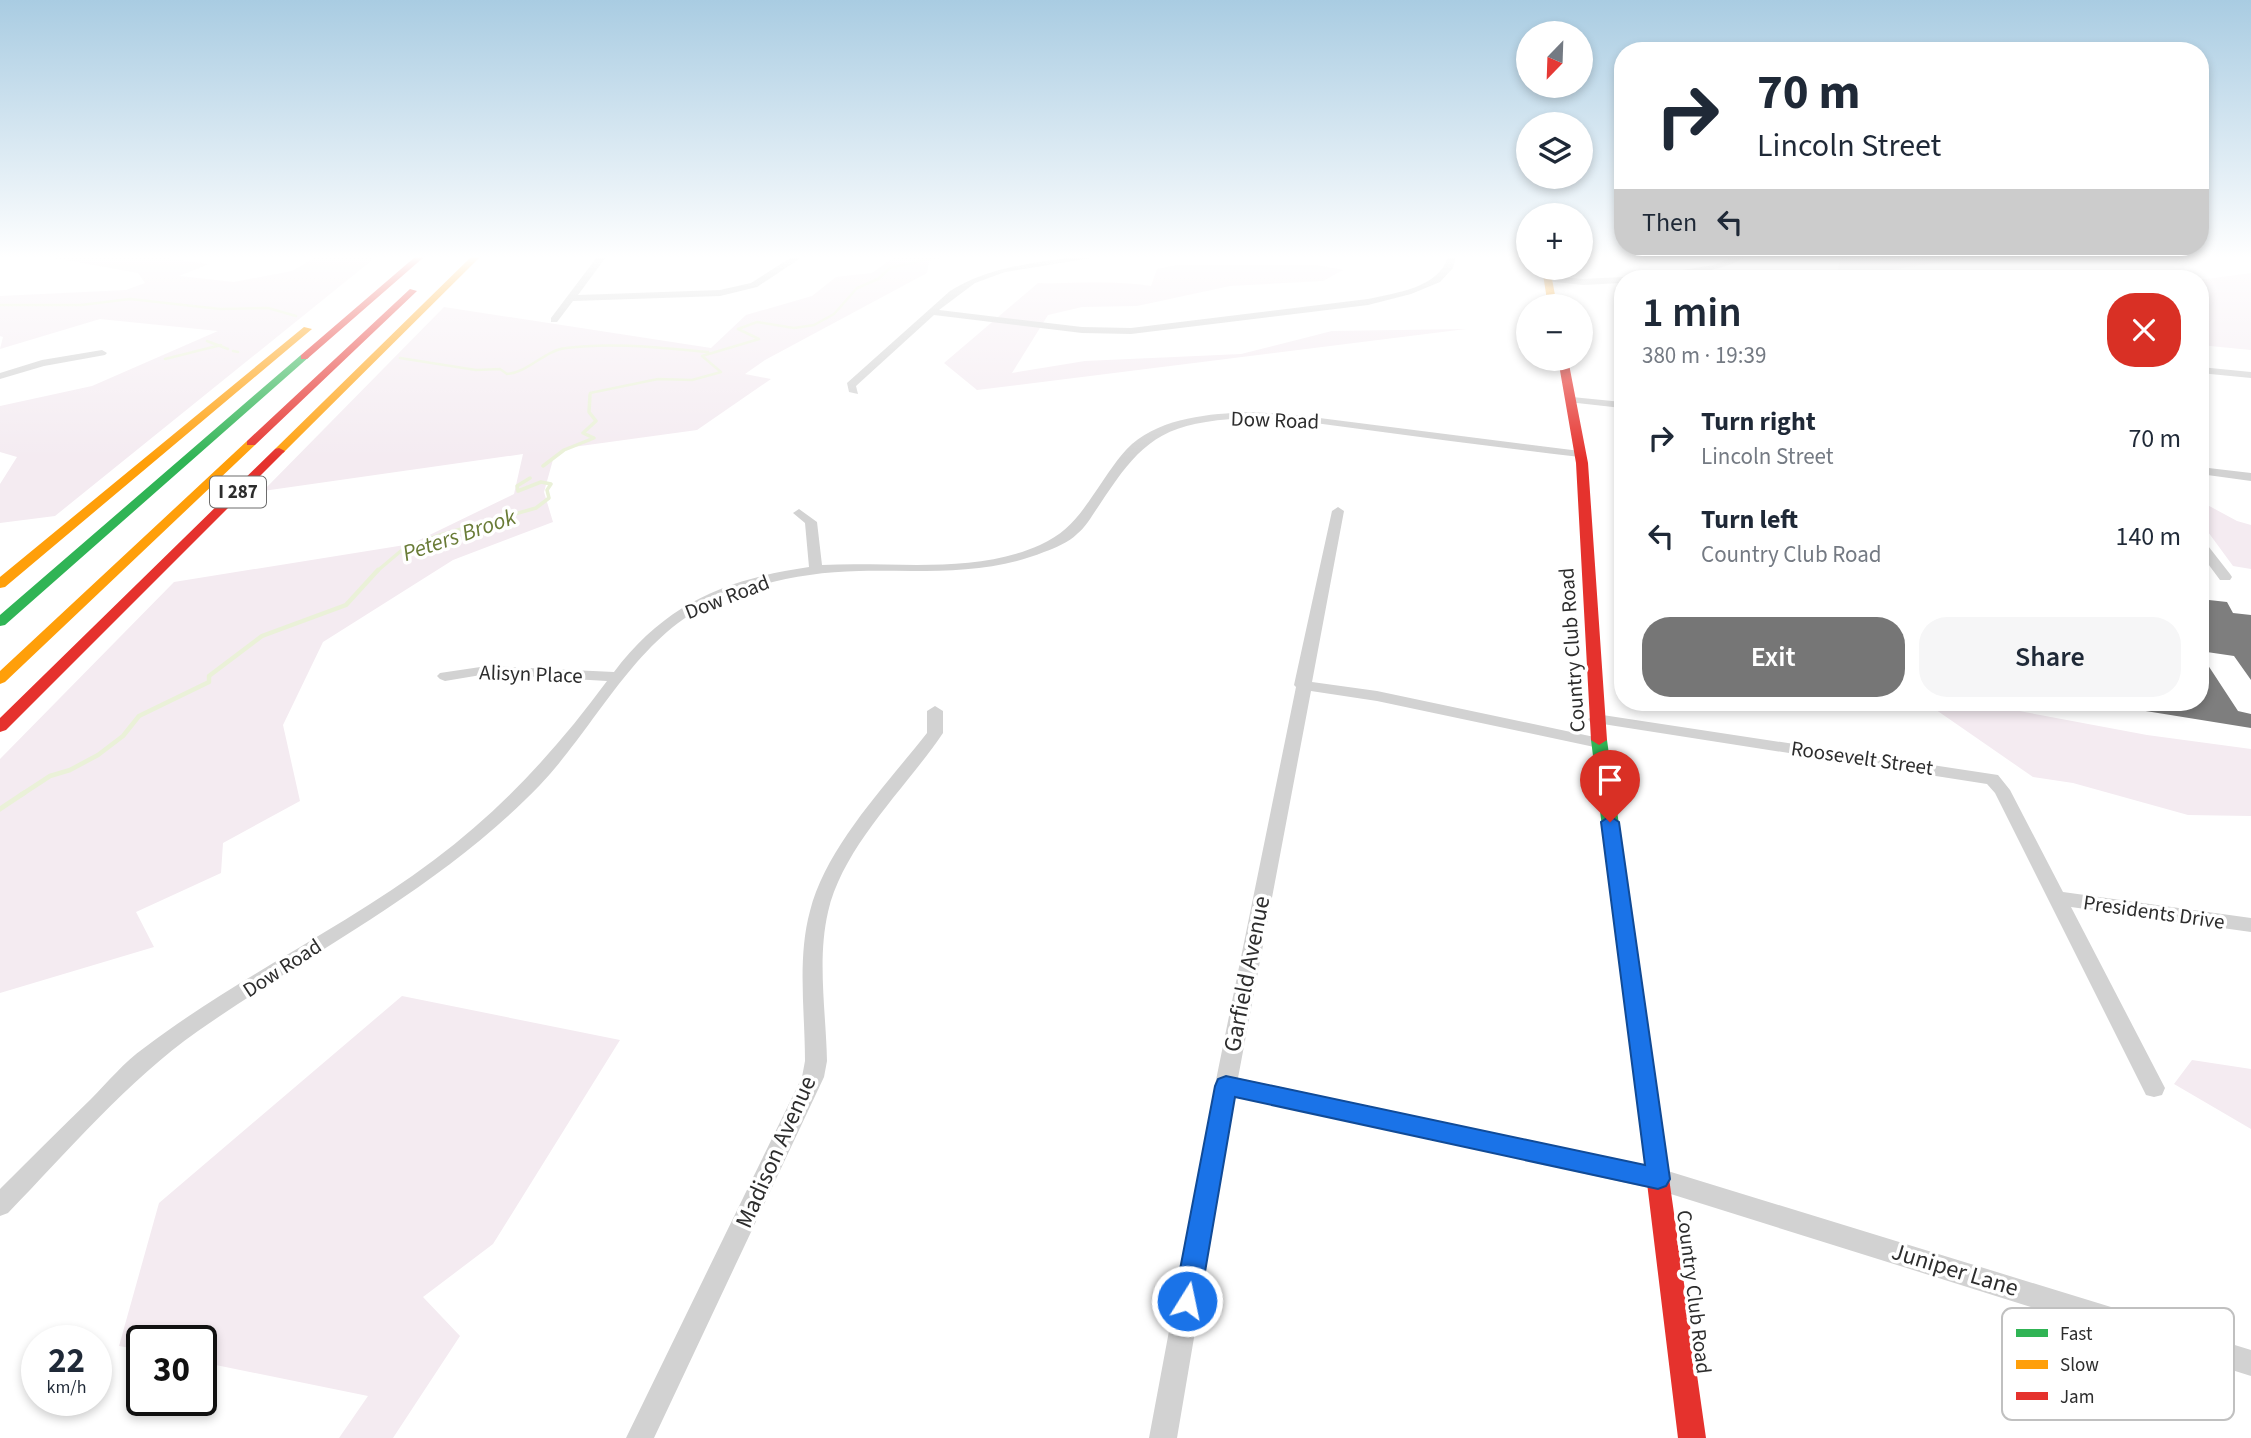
<!DOCTYPE html>
<meta charset="utf-8">
<style>
body{margin:0;font-family:"Source Sans 3",sans-serif;background:#f6f6f7;color:#1f2937;height:100vh;display:flex;flex-direction:column;font-size:26px;white-space:nowrap}
*{box-sizing:border-box;margin:0}
p{font-size:23px;color:#747a83}
.icon{flex:none;width:38px;height:38px;fill:none;stroke:currentColor;stroke-width:2;stroke-linecap:round;stroke-linejoin:round}
.map{position:relative;flex:1;overflow:hidden}
.details{position:absolute;left:1614px;top:270px;width:595px;height:441px;display:flex;flex-direction:column;background:#fff;border-radius:28px;box-shadow:0 4px 10px #0003}
.details>*{flex:none}
.guide{position:absolute;left:1614px;top:42px;width:595px;height:214px;border-radius:28px;box-shadow:0 4px 10px #0003;background:#fff;color:#1f2937;overflow:hidden}
.needle{width:46px;rotate:203deg}
.tools{position:absolute;left:1516px;top:21px;display:grid;gap:14px}
.tools a{display:grid;place-items:center;width:77px;height:77px;border-radius:50%;background:#fff;box-shadow:0 4px 10px #0003;font-size:35px}
.speed{position:absolute;left:21px;top:1325px;display:flex;gap:14px;font-size:35px;font-weight:700;text-align:center}
.speed>*{display:grid;place-content:center;width:91px;height:91px;border-radius:50%;background:#fff;box-shadow:0 4px 10px #0003;line-height:1}
.speed small{font-size:18px;font-weight:400}
.speed .limit{border:4px solid #111;border-radius:10px;background:#fff;color:#111}
.pin{position:absolute;display:grid;place-items:center;width:60px;height:60px;color:#fff;margin:-72px -30px;border-radius:50% 50% 50% 0;rotate:-45deg;box-shadow:0 0 7px #0007}
.pin .icon{rotate:45deg}
.me{position:absolute;width:77px;margin:-38px;rotate:10deg;stroke-linejoin:round;filter:drop-shadow(0 0 5px #0008)}
.turn{display:flex;align-items:center;gap:24px;height:147px;padding:0 28px;font-size:32px}
.turn .icon{width:91px;height:91px;stroke-width:2.5}
.turn b{display:block;font-size:49px;line-height:60px}
.then{display:flex;align-items:center;height:66px;padding:0 28px;background:#0003;gap:14px;font-size:26px}
.round{display:grid;place-items:center;flex:none;width:74px;height:74px;border-radius:28px;background:#f6f6f7}
.overview{display:flex;align-items:center;justify-content:space-between;height:119px;padding:0 28px}
h1{font-size:42px;font-weight:600;line-height:52px}
.primary-button{display:flex;gap:14px;margin-top:auto;padding:14px 28px}
.primary-button a{flex:1;height:80px;border-radius:28px;background:#767676;color:#fff;font-size:28px;font-weight:600;line-height:80px;text-align:center}
.primary-button a+a{background:#f6f6f7;color:#1f2937}
ul{padding:0;list-style:none}
li{display:flex;align-items:center;gap:21px;height:98px;padding:0 28px}
li div{flex:1}
li b{display:block;font-size:26px}
li em{font-style:normal}
.map>svg:first-child{display:block}
</style>
<div class="map">
<svg width="2251" height="1438" viewBox="0 0 2251 1438">
<rect width="100%" height="100%" fill="#fff"/>
<!-- green -->
<path fill="#f4ebf1" d="M48,257H159L209,264L179,276L234,282L292,271L316,257H376L55,516L0,523V484L17,457L0,452V406L92,386L218,331L100,319L0,349L3,337L0,336V296L126,290L145,283L138,273Z
M894,257H947L929,261L927,273L765,360L745,374L771,379L697,430L573,447L554,456L544,492L553,522L453,560L323,642L283,725L300,801L223,843L221,873L136,912L154,947L0,993V759L174,582L411,544L514,494L523,454L263,491L444,307L711,348L746,315L812,296L836,277L872,273Z
M1840,257H1974L1837,278Z
M1176,265H1317L1343,270L1323,281L1230,286L1137,306L1082,307L1048,315L1012,373L1085,361L1241,354L1332,331L1466,329L977,390L944,363L1038,283C1077,284 1114,280 1151,286L1157,269Z
M2251,273V350L2200,345V280Z
M2200,501L2237,521L2251,525V569L2233,566L2200,521Z
M1982,704L2147,735L2251,749V816L2188,815L2073,783L2033,777L1929,705Z
M402,996L620,1040L493,1244L423,1297L460,1336L393,1438H339L368,1396L201,1362V1340H142V1350L119,1346L159,1203Z
M2192,1060L2251,1069V1129L2174,1084Z"/>
<g fill="none" stroke-linecap="round" stroke-linejoin="round">
<!-- stream-far3 -->
<path stroke="#eaf1d8" stroke-width="2.5" d="M0,305H81L130,299L220,309L268,308L296,316
M207,341L228,349
M233,351L238,352
M400,358L476,370L500,369L507,374C529,372 545,350 566,348C612,342 662,348 708,352
M165,359L221,345
M590,396V393L658,379L692,380L721,372L702,356L759,339L738,329L757,322L794,328L814,325L834,314L857,288L878,279L890,268L937,257"/>
<!-- stream-far2 -->
<path stroke="#eaf1d8" stroke-width="3.5" d="M543,466L564,450L594,438L583,433L596,421L589,412L590,395
M376,572L402,550L440,535L536,508L549,498L547,490L551,484L541,482L518,491L517,486L530,478"/>
<!-- stream-far1 -->
<path stroke="#eaf1d8" stroke-width="4.5" d="M21,795L50,776L70,770L98,755L123,736L139,716L209,682V676L262,636L346,605L378,570"/>
<!-- stream -->
<path stroke="#eaf1d8" stroke-width="5" d="M0,809L24,793"/>
</g>
<!-- building -->
<path fill="#7e7e7e" d="M2200,599L2227,602L2233,613L2251,615V680L2234,656L2200,651Z
M2200,653L2238,711L2251,714V728L2127,708V702H2200Z"/>
<g fill="none" stroke-linecap="round" stroke-linejoin="round">
<!-- street -->
<path fill="#d2d2d2" fill-rule="evenodd" d="M597,257H606L578,295L720,290L751,283L792,257H802L757,287L720,296L573,301L557,322H551V318Z
M1073,257H1097L1005,272L975,283L939,310L1082,327L1131,328L1368,299C1395,293 1439,288 1448,257H1456L1453,268L1440,282L1411,294L1368,305L1131,334L1082,333L934,315L856,386L858,394L849,392L847,383L950,291C988,267 1029,264 1073,257Z
M1733,257H1746C1717,274 1664,279 1631,278L1714,265Z
M1548,276L1583,279L1622,277L1625,278H1622V283L1583,285L1545,281V277Z
M102,350L107,353L105,355L44,366L0,379V373L42,360Z
M2200,367L2251,372V378L2200,373Z
M1572,397L1622,402V408L1568,402V398Z
M1249,412L1288,414L1580,451L1586,454L1580,457C1512,449 1443,440 1375,431C1319,424 1262,413 1206,422C1150,430 1130,459 1100,504C1093,514 1086,527 1077,534C1069,542 1055,548 1044,552C985,576 922,570 859,571C808,572 759,582 713,602C636,637 597,725 540,785C441,888 314,950 198,1031C127,1081 69,1150 8,1213L0,1216V1189C30,1159 60,1129 91,1099C108,1082 124,1062 144,1048C236,978 342,929 434,860C502,809 557,749 607,681L487,674L445,681L440,679L437,676L440,673L487,666L614,672C665,604 726,579 809,567L805,523L793,513L799,509L817,522L822,565C893,561 973,575 1040,545C1068,532 1079,516 1096,491C1107,475 1118,457 1132,444C1164,417 1209,414 1249,412Z
M2200,467L2251,473V481L2200,474Z
M1338,507L1344,511L1312,682L1377,691L1599,738L1607,743L1599,748L1377,701L1311,691L1238,1078L1658,1168L2251,1350V1376L1658,1190L1235,1096L1177,1438H1149L1215,1085L1296,687L1294,685L1332,511Z
M2200,541L2205,542L2230,574L2232,577L2230,580H2220L2200,553Z
M935,706L943,711V733C906,788 843,846 828,912C817,960 826,1012 827,1061L824,1077L654,1438H626L802,1077L805,1061C805,1012 797,959 810,911C826,847 887,784 927,733V711Z
M1596,714L1998,775L2010,790L2063,892L2251,918V932L2071,907L2165,1088L2162,1095L2154,1097L2146,1095L1995,793L1987,784L1590,722L1588,719Z"/>
<!-- fast -->
<path fill="#30b455" fill-rule="evenodd" d="M301,355L309,357L5,625L0,626V615Z
M1599,735L1607,740L1665,1150L1662,1157L1654,1160L1646,1157L1643,1150L1591,740Z"/>
<!-- slow -->
<path fill="#ff9f0a" fill-rule="evenodd" d="M471,257H480L283,453H275V449Z
M1542,268H1550L1557,306H1548Z
M304,327L312,329L5,587L0,588V577Z
M251,440L255,441V445L5,682L0,684V671L247,441Z"/>
<!-- jam -->
<path fill="#e5322d" fill-rule="evenodd" d="M415,257H424L307,359H301V355Z
M410,289L417,291L255,445H247V441Z
M1558,359H1568L1588,463L1607,740L1599,745L1591,740L1576,463Z
M279,448L285,451L6,730L0,732V718L275,449Z
M1654,1140L1662,1143L1665,1150L1706,1438H1678L1643,1150L1646,1143Z"/>
</g>
<!-- sky -->
<linearGradient id="sky" x2="0" y2="1"><stop stop-color="#a9cce2"/><stop offset="0.56" stop-color="#fff"/><stop offset="1" stop-color="#fff" stop-opacity="0"/></linearGradient>
<rect width="2251" height="459" fill="url(#sky)"/>
<!-- route -->
<path fill="#1a73e8" stroke="#114b97" stroke-width="2" d="M1610,816L1619,822L1670,1179L1666,1186L1658,1189L1235,1097L1200,1301L1196,1310L1187,1314L1178,1310L1174,1301L1215,1086L1218,1079L1226,1076L1645,1165L1601,822Z"/>
<g text-anchor="middle" dominant-baseline="central" stroke-width="7" stroke-linejoin="round" paint-order="stroke">
<!-- shield labels -->
<rect fill="#fff" stroke="#6c6c6c" stroke-width="2" x="210" y="476.5" width="56" height="31" rx="5"/>
<g font-size="19" font-weight="bold" fill="#2d2d2d">
<text x="238" y="492">I 287</text>
</g>
<!-- street labels -->
<g font-size="21" fill="#2d2d2d" stroke="#fff">
<text transform="translate(1275 420) rotate(2)">Dow Road</text>
<text transform="translate(727 597) rotate(-21)">Dow Road</text>
<text transform="translate(1572 650) rotate(-94)">Country Club Road</text>
<text transform="translate(531 674) rotate(2)">Alisyn Place</text>
<text transform="translate(1862 758) rotate(8)">Roosevelt Street</text>
<text transform="translate(2154 912) rotate(8)">Presidents Drive</text>
<text transform="translate(282 968) rotate(-33)">Dow Road</text>
<text transform="translate(1694 1292) rotate(83)">Country Club Road</text>
</g>
<!-- water labels -->
<g font-size="23" font-style="italic" fill="#697b36" stroke="#fff">
<text transform="translate(459 535) rotate(-19)">Peters Brook</text>
</g>
<!-- near-street labels -->
<g font-size="24" fill="#2d2d2d" stroke="#fff">
<text transform="translate(1247 974) rotate(-79)">Garfield Avenue</text>
<text transform="translate(776 1152) rotate(-66)">Madison Avenue</text>
<text transform="translate(1955 1270) rotate(17)">Juniper Lane</text>
</g>
</g>
<!-- legend -->
<rect x="2002" y="1308" width="232" height="112" rx="10" fill="#fff" stroke="#c0c0c0" stroke-width="2"/>
<rect x="2016" y="1329" width="32" height="8" fill="#30b455"/>
<rect x="2016" y="1360" width="32" height="9" fill="#ff9f0a"/>
<rect x="2016" y="1392" width="32" height="8" fill="#e5322d"/>
<g font-size="19" fill="#2d2d2d">
<text x="2060" y="1340">Fast</text>
<text x="2060" y="1371">Slow</text>
<text x="2060" y="1403">Jam</text>
</g>
</svg>
<div class="tools">
<a><svg class="needle" viewBox="-14 -14 28 28"><path d="M0-13l5 13h-10z" fill="#e53935"/><path d="M0 13l5-13h-10z" fill="#747a83"/></svg></a>
<a><svg class="icon" aria-label="layers" viewBox="0 0 24 24"><path d="M12 4l9 5-9 5-9-5zM3 14l9 5 9-5"/></svg></a>
<a>+</a>
<a>−</a>
</div>
<div class="speed"><div>22<small>km/h</small></div><div class="limit">30</div></div>
<div class="pin" style="left:1610px;top:822px;background:#d93025"><svg class="icon" aria-label="arrive" viewBox="0 0 24 24"><path d="M6 21V4h12l-3 4 3 4H6"/></svg></div>
<svg class="me" style="left:1187px;top:1301px" viewBox="-20 -20 40 40"><circle r="17" fill="#1a73e8" stroke="#fff" stroke-width="3"/><path d="M0-11L8 9 0 5-8 9z" fill="#fff"/></svg>
<div class="guide">
<div class="turn"><svg class="icon" aria-label="right" viewBox="0 0 24 24"><path d="M7 20v-9h11M14 6l5 5-5 5"/></svg><div><b>70 m</b>Lincoln Street</div></div>
<div class="then">Then<svg class="icon" aria-label="left" viewBox="0 0 24 24"><path d="M17 20v-9H6M10 6l-5 5 5 5"/></svg></div>
</div>
<section class="details">
<div class="overview"><div><h1>1 min</h1><p>380 m · 19:39</p></div><a class="round" style="background:#d93025;color:#fff"><svg class="icon" aria-label="close" viewBox="0 0 24 24"><path d="M6 6l12 12M18 6L6 18"/></svg></a></div>
<ul>
<li><svg class="icon" aria-label="right" viewBox="0 0 24 24"><path d="M7 20v-9h11M14 6l5 5-5 5"/></svg><div><b>Turn right</b><p>Lincoln Street</p></div><em>70 m</em></li>
<li><svg class="icon" aria-label="left" viewBox="0 0 24 24"><path d="M17 20v-9H6M10 6l-5 5 5 5"/></svg><div><b>Turn left</b><p>Country Club Road</p></div><em>140 m</em></li>
</ul>
<div class="primary-button"><a>Exit</a><a>Share</a></div>
</section>
</div>
